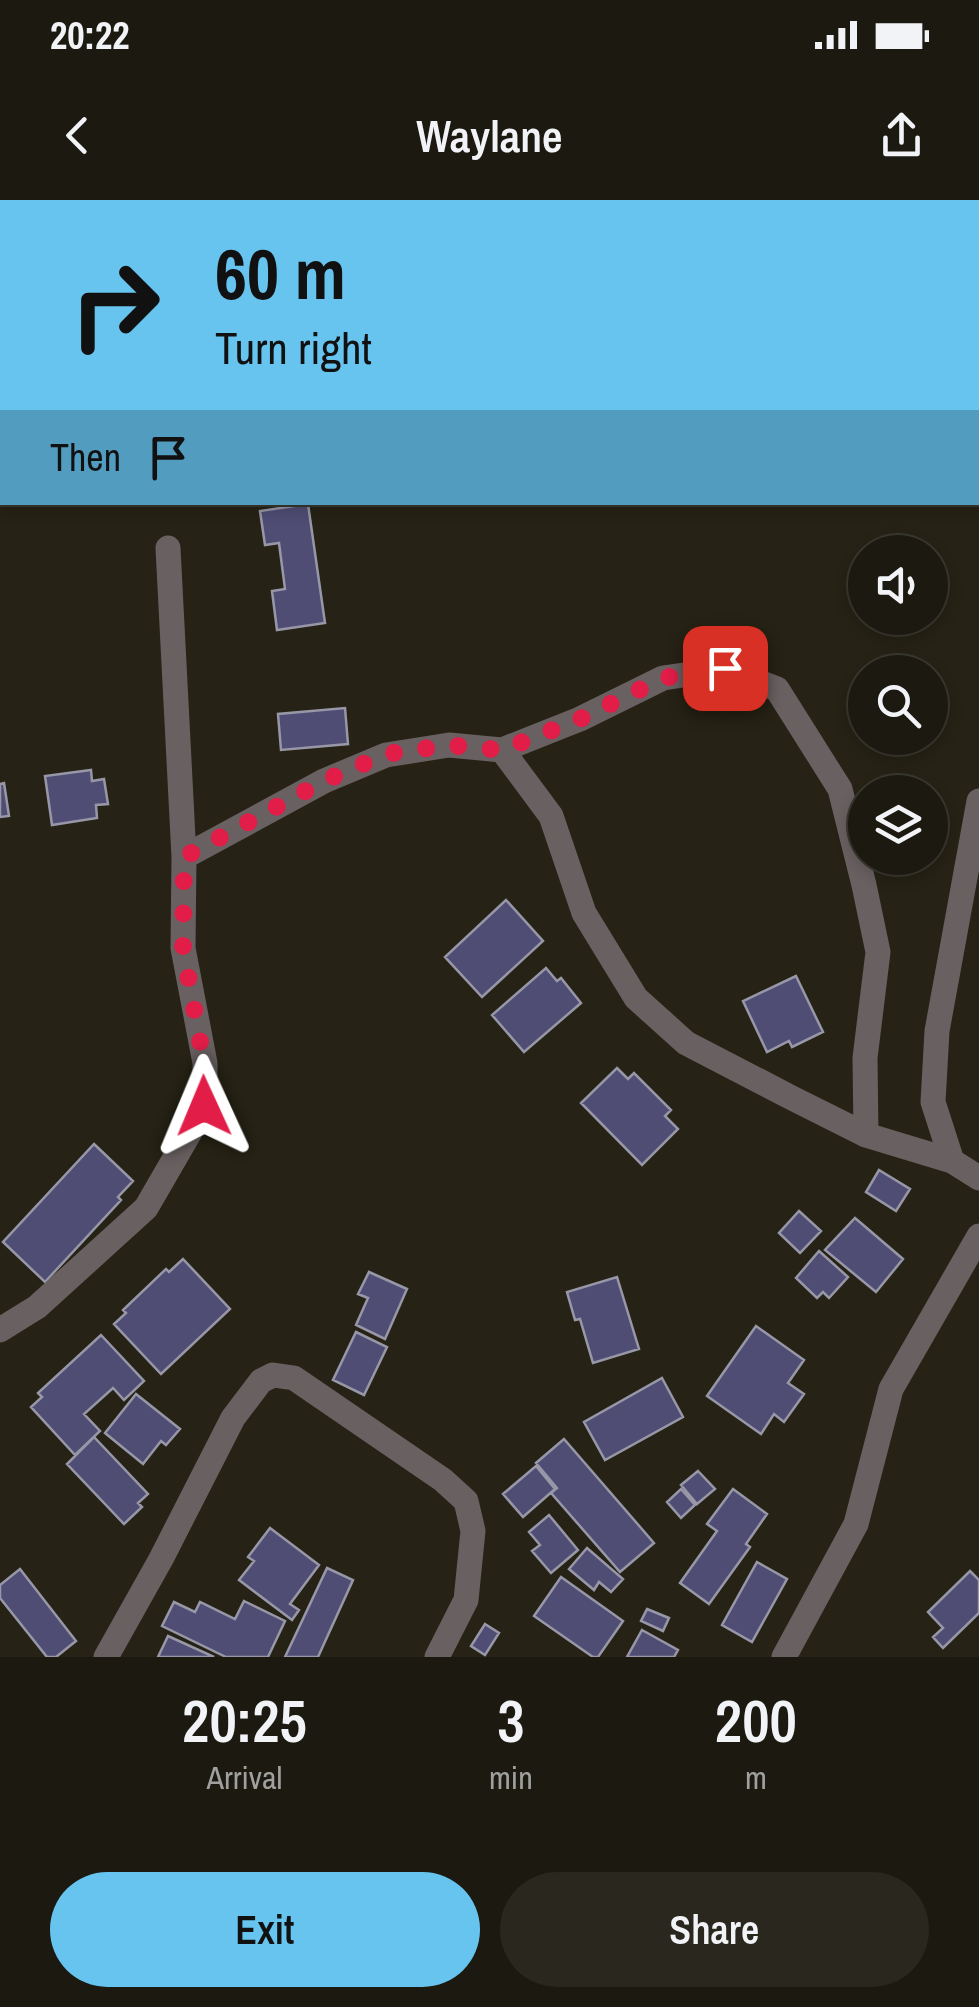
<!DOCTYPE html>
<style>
body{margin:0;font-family:"Archivo Narrow",sans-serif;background:#29271e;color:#f1f3f6;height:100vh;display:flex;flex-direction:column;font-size:38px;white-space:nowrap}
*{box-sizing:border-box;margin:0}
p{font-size:32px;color:#a0a19f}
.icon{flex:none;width:55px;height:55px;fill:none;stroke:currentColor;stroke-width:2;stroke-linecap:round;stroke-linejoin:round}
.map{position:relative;height:1457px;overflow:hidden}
.sheet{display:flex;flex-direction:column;background:#1c1a10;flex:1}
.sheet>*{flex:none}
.top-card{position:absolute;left:0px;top:0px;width:980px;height:305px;box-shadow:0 5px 15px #0003,0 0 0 2px #3a3830;background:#67c4ef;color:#111;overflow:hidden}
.controls{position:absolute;left:848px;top:335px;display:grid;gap:20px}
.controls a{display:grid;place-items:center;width:100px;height:100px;border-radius:50%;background:#1c1a10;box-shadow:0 5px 15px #0003,0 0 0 2px #3a3830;font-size:50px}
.pin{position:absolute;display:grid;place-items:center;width:85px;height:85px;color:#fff;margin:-42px;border-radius:20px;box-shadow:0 5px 15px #0006}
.me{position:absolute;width:110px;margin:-55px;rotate:359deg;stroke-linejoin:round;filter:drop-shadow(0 0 8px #0008)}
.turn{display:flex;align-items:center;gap:35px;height:210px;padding:0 50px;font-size:45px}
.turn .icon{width:130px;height:130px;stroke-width:2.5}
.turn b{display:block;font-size:70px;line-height:85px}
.then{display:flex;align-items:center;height:95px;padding:0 50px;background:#0003;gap:20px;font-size:38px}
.eta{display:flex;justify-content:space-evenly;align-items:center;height:170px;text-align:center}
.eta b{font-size:60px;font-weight:600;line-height:70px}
.cta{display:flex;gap:20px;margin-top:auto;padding:20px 50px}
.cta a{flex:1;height:115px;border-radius:60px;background:#67c4ef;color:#111;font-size:40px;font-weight:600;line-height:115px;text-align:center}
.cta a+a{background:#29271e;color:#f1f3f6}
.status{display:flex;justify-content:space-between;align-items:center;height:70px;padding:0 50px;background:#1c1a10;direction:ltr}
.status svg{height:28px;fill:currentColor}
header{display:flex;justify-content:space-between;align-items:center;height:130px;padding:0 50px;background:#1c1a10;font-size:45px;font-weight:600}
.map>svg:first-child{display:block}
</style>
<div class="status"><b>20:22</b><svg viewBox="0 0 49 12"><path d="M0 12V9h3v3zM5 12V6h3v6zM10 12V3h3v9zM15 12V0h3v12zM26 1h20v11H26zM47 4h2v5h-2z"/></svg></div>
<header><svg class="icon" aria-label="back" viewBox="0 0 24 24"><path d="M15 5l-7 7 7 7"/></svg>Waylane<svg class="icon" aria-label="share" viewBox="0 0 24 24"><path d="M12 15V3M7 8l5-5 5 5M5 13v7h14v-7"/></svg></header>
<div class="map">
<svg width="979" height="1457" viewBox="0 0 979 1457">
<rect width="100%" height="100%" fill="#262215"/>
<!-- building -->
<path fill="#504d75" stroke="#9797a7" stroke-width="2.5" d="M72,0H148V2H72Z
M373,0H412L415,1V2H372Z
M308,304L325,423L277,430L272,391L285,389L279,343L265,345L260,311Z
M345,508L348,544L281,550L278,514Z
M91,570L92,581L104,579L108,604L96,605L97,618L52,625L45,576Z
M4,583L9,616L0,617V584Z
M506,700L543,741L482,797L445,757Z
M546,768L557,781L561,778L581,803L524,852L492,815Z
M796,776L823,832L792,847L789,841L767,852L743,801Z
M617,868L628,879L634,873L671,910L665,916L678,929L642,965L581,903Z
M94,944L133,981L118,997L121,1000L45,1082L3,1042Z
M879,970L910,989L896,1011L866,992Z
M799,1011L821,1031L800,1053L779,1033Z
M855,1018L903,1059L876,1092L825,1050Z
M819,1051L848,1077L829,1098L823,1092L817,1098L796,1078Z
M183,1059L230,1109L161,1174L114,1124L126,1113L123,1110L166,1069L169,1072Z
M369,1072L407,1089L385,1139L356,1125L368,1098L358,1094Z
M617,1077L639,1149L593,1163L580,1119L575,1120L567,1092Z
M756,1126L804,1160L788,1183L804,1194L784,1222L774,1214L761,1234L707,1196Z
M356,1132L387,1147L364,1195L333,1180Z
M101,1135L144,1181L124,1200L113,1188L84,1214L100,1231L75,1255L31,1207L42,1197L38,1193Z
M662,1178L683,1217L605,1260L584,1222Z
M136,1194L180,1229L166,1245L161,1241L143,1264L105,1233Z
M94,1237L148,1294L138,1303L142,1307L124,1324L67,1264Z
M564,1239L654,1343L620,1372L551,1293L557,1288L536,1263Z
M536,1266L555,1289L523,1317L503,1294Z
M698,1271L715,1289L697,1304L681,1285Z
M681,1289L695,1305L681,1318L667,1302Z
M733,1289L767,1314L746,1344L750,1347L709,1404L680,1383L717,1331L707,1324Z
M549,1315L578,1350L551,1373L532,1351L540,1345L529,1332Z
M270,1328L319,1365L290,1404L299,1410L292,1420L239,1380L254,1361L248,1357Z
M587,1348L623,1379L611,1392L599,1382L594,1390L569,1369Z
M757,1362L787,1379L752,1442L722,1425Z
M327,1368L353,1380L318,1457H285Z
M20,1369L76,1441L56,1457H47L0,1398V1385Z
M970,1371L979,1380V1413L943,1448L933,1437L943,1428L928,1412Z
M561,1377L623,1421L598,1457H593L534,1416Z
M244,1401L285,1421L268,1457H226L162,1426L174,1402L195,1412L200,1402L235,1419Z
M647,1409L669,1418L663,1431L641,1421Z
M485,1424L499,1433L485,1455L471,1446Z
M642,1430L678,1450L674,1457H627Z
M168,1436L214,1457H158Z"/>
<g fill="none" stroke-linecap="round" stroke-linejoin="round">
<!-- minor -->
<path stroke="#696061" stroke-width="25" d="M168,348L184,657
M502,550L551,616L584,713L636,798L686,843L792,898L866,935L952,961
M979,601L937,831L933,902L952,961L979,978
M0,1130L37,1107L146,1008L205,906V863L183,748L184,657L324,581L386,555L449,545L502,550L580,519L663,478L725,469L777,489L840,589L864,685L878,752L865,858L866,935
M106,1457L161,1359L233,1218L261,1181L273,1175L294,1178L443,1280L466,1301L473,1331L466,1400L437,1457
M784,1457L856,1324L891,1189L979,1036"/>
</g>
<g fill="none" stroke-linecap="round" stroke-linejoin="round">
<!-- route -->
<path stroke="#e11d48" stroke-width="18" stroke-dasharray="0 32.4" d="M204,906V863L183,748L184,657L324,581L386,554L449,545L502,550L580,519L663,478L725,468"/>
</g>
</svg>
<div class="controls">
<a><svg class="icon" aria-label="sound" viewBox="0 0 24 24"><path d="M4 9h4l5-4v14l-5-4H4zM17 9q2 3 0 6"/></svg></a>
<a><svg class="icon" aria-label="search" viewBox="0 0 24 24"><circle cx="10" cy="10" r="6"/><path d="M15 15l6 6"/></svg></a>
<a><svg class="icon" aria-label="layers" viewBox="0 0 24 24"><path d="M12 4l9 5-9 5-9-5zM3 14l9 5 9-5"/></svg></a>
</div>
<div class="pin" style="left:725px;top:468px;background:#d93025"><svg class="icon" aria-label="arrive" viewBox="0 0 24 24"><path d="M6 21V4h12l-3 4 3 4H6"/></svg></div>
<svg class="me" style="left:204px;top:906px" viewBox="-20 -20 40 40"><path d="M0-17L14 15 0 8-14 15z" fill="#e11d48" stroke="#fff" stroke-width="4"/></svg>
<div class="top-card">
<div class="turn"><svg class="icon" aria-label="right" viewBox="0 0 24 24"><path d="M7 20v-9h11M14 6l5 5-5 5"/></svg><div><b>60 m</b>Turn right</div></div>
<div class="then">Then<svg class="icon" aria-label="arrive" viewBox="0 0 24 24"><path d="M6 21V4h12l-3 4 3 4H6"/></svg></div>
</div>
</div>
<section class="sheet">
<div class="eta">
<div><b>20:25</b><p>Arrival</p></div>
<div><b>3</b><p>min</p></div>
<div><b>200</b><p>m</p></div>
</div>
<div class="cta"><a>Exit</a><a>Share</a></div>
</section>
